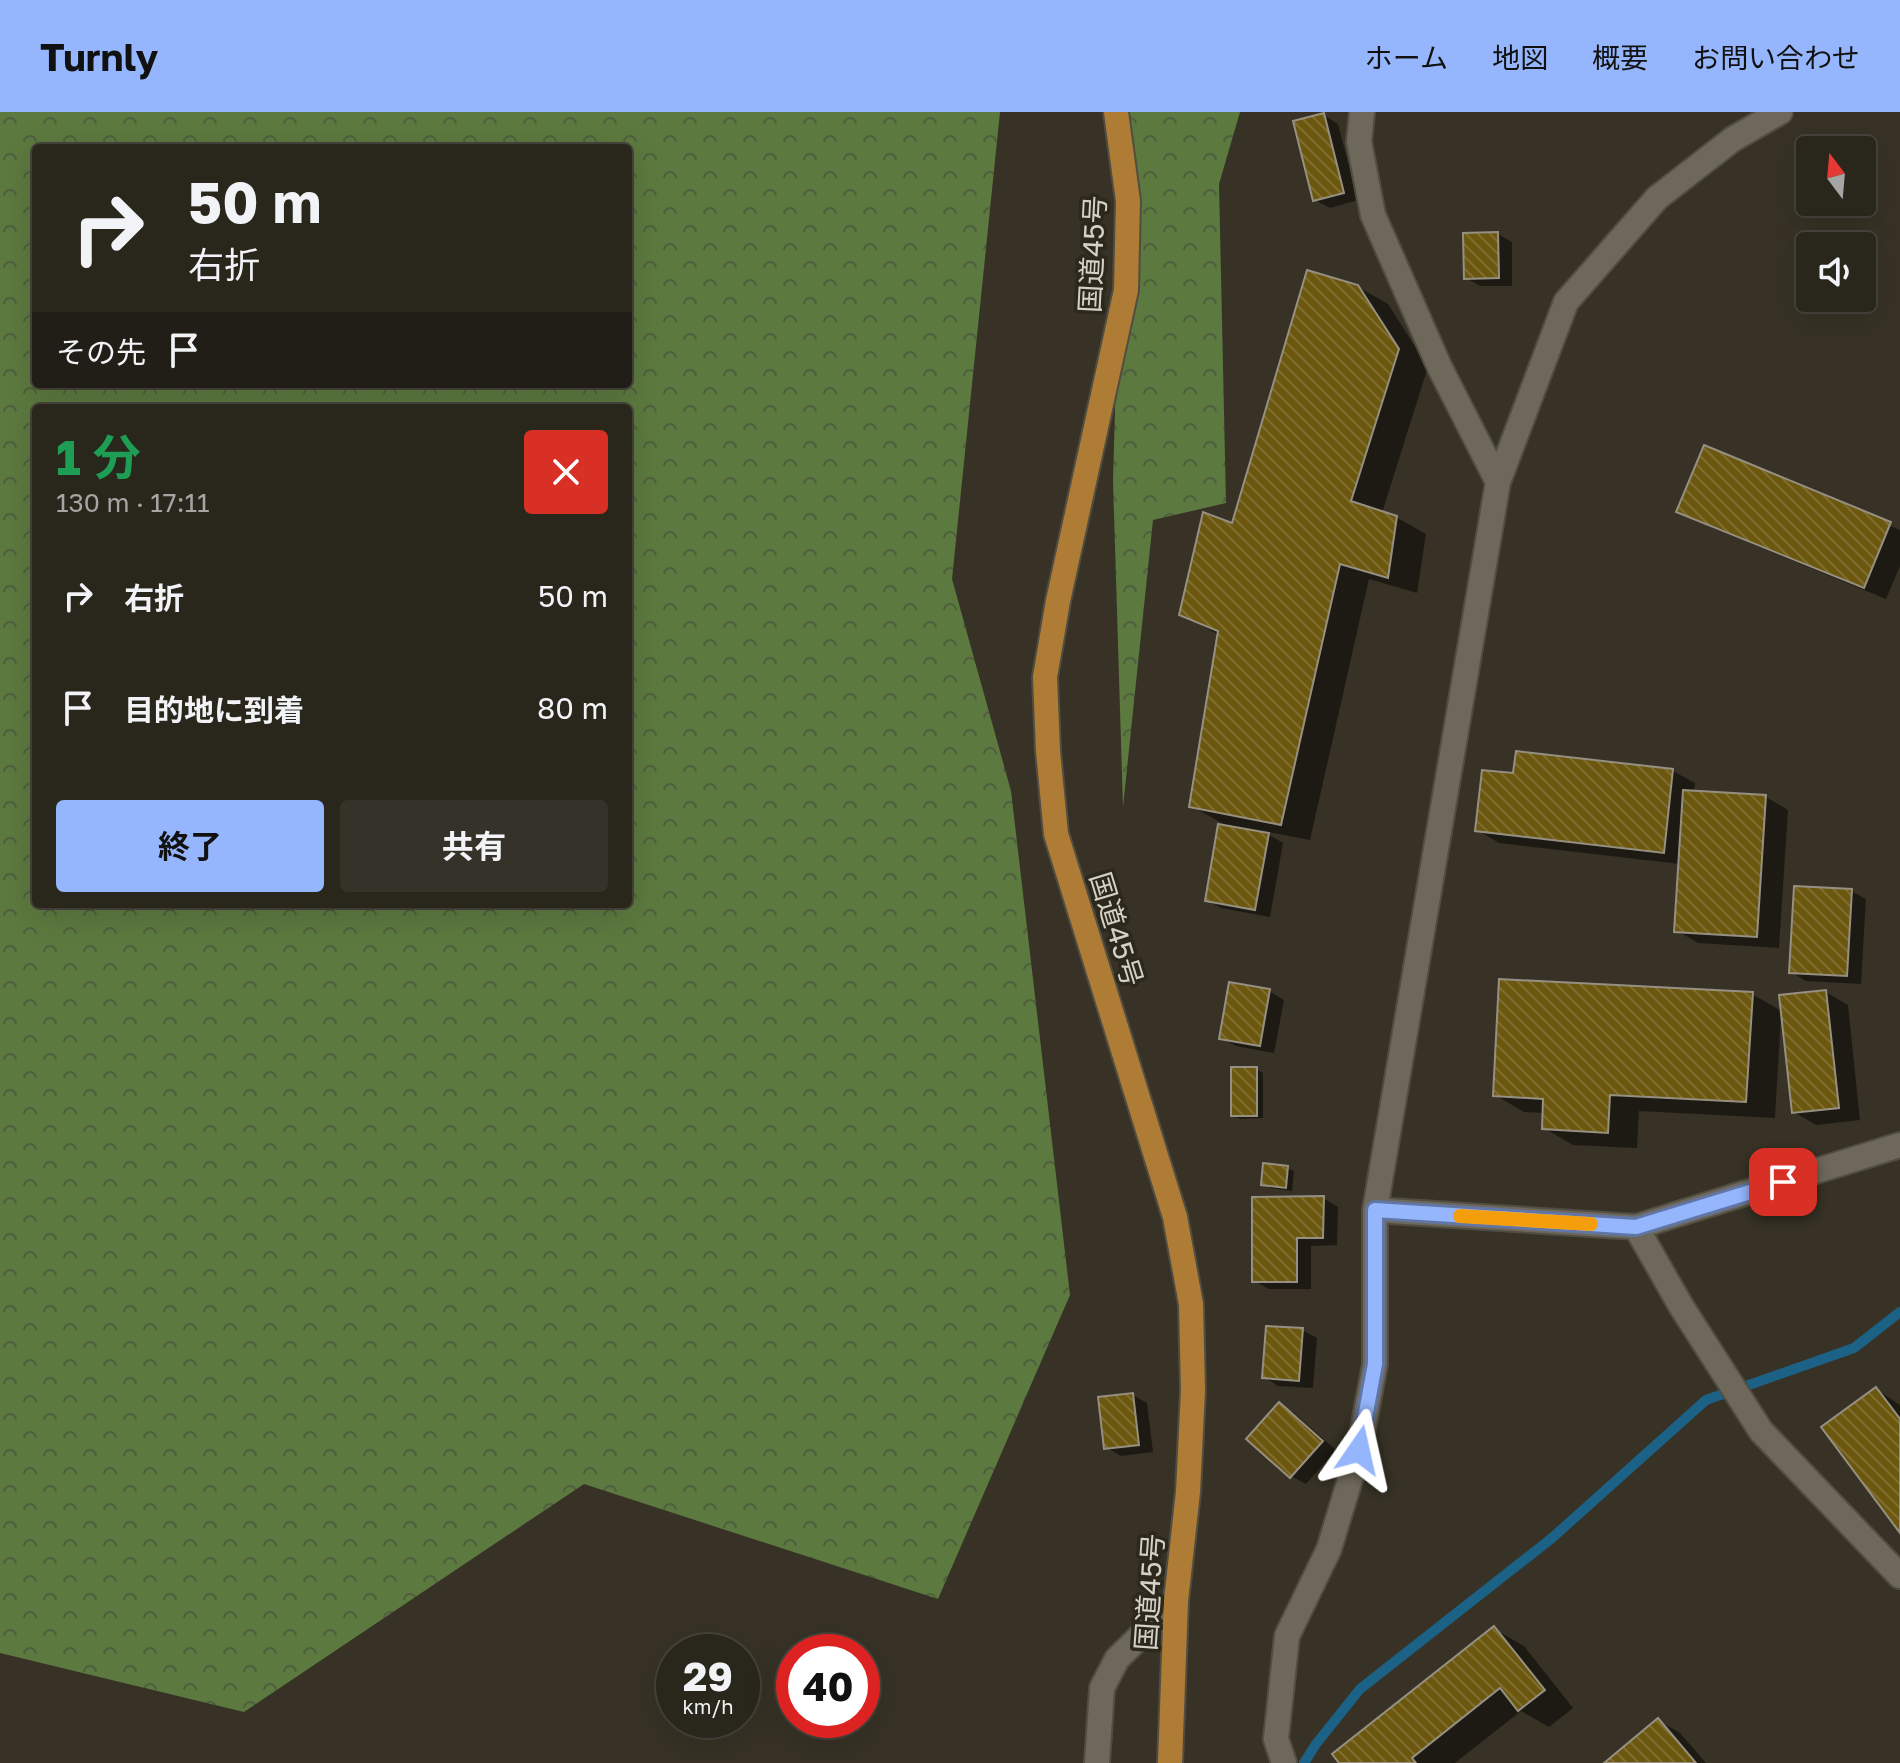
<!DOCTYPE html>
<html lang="ja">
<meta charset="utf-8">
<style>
body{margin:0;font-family:"Golos Text","Noto Sans JP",sans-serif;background:#353229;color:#f1f3f6;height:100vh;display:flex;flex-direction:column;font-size:30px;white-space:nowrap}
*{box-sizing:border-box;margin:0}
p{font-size:26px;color:#a5a5a3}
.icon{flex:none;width:44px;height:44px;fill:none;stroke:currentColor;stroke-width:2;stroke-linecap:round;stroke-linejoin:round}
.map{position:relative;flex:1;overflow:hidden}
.panel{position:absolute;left:32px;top:292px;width:600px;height:504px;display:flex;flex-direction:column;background:#29261c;border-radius:8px;box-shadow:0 8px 32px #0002,0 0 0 2px #45433b}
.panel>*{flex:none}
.guide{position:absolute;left:32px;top:32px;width:600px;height:244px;border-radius:8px;box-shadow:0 8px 32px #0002,0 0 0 2px #45433b;background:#29261c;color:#f1f3f6;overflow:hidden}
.needle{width:52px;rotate:344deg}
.buttons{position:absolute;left:1796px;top:24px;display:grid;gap:16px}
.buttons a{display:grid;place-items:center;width:80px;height:80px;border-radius:8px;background:#29261c;box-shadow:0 8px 32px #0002,0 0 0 2px #45433b;font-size:40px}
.speed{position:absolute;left:656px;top:1522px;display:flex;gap:16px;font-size:40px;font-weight:700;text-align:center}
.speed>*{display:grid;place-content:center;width:104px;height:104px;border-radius:50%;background:#29261c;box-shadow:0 8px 32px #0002,0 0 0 2px #45433b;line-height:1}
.speed small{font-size:20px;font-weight:400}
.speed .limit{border:12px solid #d22;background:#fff;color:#111}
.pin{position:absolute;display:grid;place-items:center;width:68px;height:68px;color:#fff;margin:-34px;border-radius:16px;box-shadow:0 4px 12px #0006}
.me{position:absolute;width:88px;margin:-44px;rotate:11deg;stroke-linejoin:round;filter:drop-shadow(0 0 6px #0008)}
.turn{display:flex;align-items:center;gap:28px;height:168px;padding:0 24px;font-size:36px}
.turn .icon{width:104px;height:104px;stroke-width:2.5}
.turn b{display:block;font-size:56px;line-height:68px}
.then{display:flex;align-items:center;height:76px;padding:0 24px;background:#0003;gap:16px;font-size:30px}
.round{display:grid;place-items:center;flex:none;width:84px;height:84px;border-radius:8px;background:#353229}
.overview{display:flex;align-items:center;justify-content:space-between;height:136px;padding:0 24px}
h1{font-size:48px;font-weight:700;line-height:60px;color:#1e9e55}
.primary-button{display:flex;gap:16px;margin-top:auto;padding:16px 24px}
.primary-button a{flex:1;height:92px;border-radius:8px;background:#95b6fd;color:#111;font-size:32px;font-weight:700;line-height:92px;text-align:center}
.primary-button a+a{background:#353229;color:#f1f3f6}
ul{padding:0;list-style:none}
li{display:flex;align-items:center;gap:24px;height:112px;padding:0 24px}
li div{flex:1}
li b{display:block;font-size:30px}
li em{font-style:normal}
header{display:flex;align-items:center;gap:48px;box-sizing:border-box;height:112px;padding:0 40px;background:#95b6fd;color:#111}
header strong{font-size:38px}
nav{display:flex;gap:44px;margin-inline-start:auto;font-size:28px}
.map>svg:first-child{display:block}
</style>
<header>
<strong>Turnly</strong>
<nav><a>ホーム</a><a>地図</a><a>概要</a><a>お問い合わせ</a></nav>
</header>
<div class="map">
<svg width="1900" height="1651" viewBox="0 0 1900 1651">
<defs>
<pattern id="forest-crowns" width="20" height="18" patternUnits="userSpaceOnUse" patternTransform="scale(2)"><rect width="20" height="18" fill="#5c793f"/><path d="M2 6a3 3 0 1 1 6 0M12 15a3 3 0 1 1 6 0" fill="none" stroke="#4f5f3e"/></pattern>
<pattern id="building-back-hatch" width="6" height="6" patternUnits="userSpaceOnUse" patternTransform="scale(2)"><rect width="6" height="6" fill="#6c570f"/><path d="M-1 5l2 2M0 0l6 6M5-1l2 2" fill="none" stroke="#806e31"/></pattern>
</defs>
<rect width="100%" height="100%" fill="#373225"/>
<!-- forest -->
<path fill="url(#forest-crowns)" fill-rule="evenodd" d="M0,0H1000L952,467L1011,679L1070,1183L938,1487L584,1372L244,1600L0,1541ZM36,36H628V272H36ZM36,296H628V792H36Z
M1125,0H1240L1219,72L1226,391L1153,408L1123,695L1113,369L1123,18Z"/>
<!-- shadow -->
<path fill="#0007" d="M1324,3L1338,12L1358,88L1330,96L1315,88Z
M1498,122L1512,130V174H1480L1466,166Z
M1358,175L1388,192L1428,255L1382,401L1396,405L1426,422L1417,481L1369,467L1310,728L1263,719L1283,731L1270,805L1221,796L1207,788L1229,715L1191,694L1219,523L1181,502L1233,414Z
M1705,336L1900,418V454L1886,487L1701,411L1679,399Z
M1673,659L1695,671L1694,680L1766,685L1788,698L1779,836L1698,831L1676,818L1680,752L1499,731L1477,718L1515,663Z
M1851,779L1866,787L1861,872L1806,869L1791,860Z
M1269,879L1284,888L1274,941L1236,934L1221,926Z
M1826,880L1848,893L1860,1008L1816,1013L1794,1000L1783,903H1781L1775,1006L1639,999L1637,1036L1573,1033L1544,1016L1545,1001L1524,1000L1495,983L1752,882L1783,900Z
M1256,957L1263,961V1006L1240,1007L1233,1003Z
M1287,1056L1294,1059L1292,1079L1270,1076L1263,1072Z
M1323,1086L1338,1095L1337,1133L1311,1134V1177H1269L1254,1169Z
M1302,1218L1317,1226L1313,1276L1278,1274L1264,1265Z
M1876,1277L1900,1293V1418Z
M1133,1283L1147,1291L1153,1340L1121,1344L1106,1335Z
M1279,1293L1294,1301L1336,1338L1306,1372L1291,1364Z
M1494,1517L1524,1534L1573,1596L1549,1615L1521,1599L1455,1651H1341Z
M1658,1608L1680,1621L1706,1651H1607Z"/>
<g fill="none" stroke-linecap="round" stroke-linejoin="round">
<!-- stream -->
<path stroke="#1b6286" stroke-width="10" d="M1304,1651L1316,1632L1360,1577L1552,1426L1706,1288L1854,1236L1900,1200"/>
</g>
<!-- building -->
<path fill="url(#building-back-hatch)" stroke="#959081" stroke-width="2" d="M1324,1L1344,81L1313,89L1293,9Z
M1498,120L1499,166L1464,167L1463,121Z
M1307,158L1358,173L1399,237L1351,389L1397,404L1388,466L1340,452L1281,713L1189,695L1218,519L1179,503L1203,400L1232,411Z
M1704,333L1891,410L1864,476L1676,400Z
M1516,639L1673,657L1664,741L1475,719L1482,658L1513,661Z
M1683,678L1766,683L1757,825L1674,820Z
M1218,712L1269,721L1255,798L1205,789Z
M1794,774L1852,777L1847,864L1789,861Z
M1499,867L1753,880L1746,990L1610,983L1608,1021L1542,1017L1543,987L1493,984Z
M1229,870L1270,877L1260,934L1219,927Z
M1826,878L1839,996L1792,1001L1779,883Z
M1231,955H1257V1004H1231Z
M1263,1051L1288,1054L1286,1076L1261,1073Z
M1324,1084L1323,1126H1297V1170H1252V1085Z
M1266,1214L1303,1216L1299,1269L1262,1266Z
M1876,1275L1900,1307V1421L1821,1315Z
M1133,1281L1139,1333L1104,1337L1098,1285Z
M1279,1290L1323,1329L1290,1366L1246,1327Z
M1494,1514L1545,1578L1518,1599L1500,1576L1412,1646L1416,1651H1339L1332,1642Z
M1658,1606L1696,1651H1604Z"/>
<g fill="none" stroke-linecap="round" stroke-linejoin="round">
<defs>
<path id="minor" d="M1362,0L1359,30L1373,103L1440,256L1498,370
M1780,0L1733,27L1657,86L1566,190L1498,370L1375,1098L1636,1115L1900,1033
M1636,1115L1681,1194L1761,1319L1900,1464
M1097,1651L1102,1576L1117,1547L1176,1489
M1284,1651L1276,1627L1287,1524L1329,1437L1359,1338L1375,1252V1098"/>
<path id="highway" d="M1116,0L1128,89L1126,178L1058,489L1045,565L1048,639L1056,722L1175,1105L1191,1192L1193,1278L1188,1380L1176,1489L1170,1651"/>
</defs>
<!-- minor casing -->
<use href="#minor" stroke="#514d42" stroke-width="28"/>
<!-- highway casing -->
<use href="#highway" stroke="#514d42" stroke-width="28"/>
<!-- minor -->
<use href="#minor" stroke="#6d6859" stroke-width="24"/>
<!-- highway -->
<use href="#highway" stroke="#ae7c34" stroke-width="24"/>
</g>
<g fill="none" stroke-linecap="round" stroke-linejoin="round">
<defs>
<path id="route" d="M1359,1338L1375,1252V1098L1636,1115L1783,1070"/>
</defs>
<!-- route casing -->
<use href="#route" stroke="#6176a4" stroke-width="20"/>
<!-- route -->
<use href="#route" stroke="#95b6fd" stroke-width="14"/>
<!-- slow -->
<path stroke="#f59e0b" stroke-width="14" d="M1460,1104L1591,1112"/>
</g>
<g text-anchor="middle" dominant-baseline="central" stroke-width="7" stroke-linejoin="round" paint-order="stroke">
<!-- street labels -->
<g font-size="28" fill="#d4d1c9" stroke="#2d281c">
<text transform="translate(1092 142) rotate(-87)">国道45号</text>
<text transform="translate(1117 817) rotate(73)">国道45号</text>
<text transform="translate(1149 1480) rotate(-86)">国道45号</text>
</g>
</g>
</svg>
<div class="buttons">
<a><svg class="needle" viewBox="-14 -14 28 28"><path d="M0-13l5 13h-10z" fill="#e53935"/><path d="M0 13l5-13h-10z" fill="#a5a5a3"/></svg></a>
<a><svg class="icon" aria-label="sound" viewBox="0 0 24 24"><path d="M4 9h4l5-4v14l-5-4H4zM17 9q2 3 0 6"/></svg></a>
</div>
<div class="speed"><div>29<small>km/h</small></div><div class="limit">40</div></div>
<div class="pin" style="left:1783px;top:1070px;background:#d93025"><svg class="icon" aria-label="arrive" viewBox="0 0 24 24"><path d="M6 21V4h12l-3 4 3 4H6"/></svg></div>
<svg class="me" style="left:1359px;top:1338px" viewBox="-20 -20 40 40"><path d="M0-17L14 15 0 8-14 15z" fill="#95b6fd" stroke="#fff" stroke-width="4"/></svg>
<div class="guide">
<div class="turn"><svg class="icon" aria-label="right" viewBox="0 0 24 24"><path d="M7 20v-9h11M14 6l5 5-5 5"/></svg><div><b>50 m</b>右折</div></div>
<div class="then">その先<svg class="icon" aria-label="arrive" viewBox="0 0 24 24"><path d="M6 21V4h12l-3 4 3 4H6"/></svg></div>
</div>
<section class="panel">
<div class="overview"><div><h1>1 分</h1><p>130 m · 17:11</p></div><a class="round" style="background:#d93025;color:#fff"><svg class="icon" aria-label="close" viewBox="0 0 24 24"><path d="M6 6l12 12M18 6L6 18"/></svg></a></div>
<ul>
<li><svg class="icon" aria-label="right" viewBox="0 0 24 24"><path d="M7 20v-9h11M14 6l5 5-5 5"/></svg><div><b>右折</b></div><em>50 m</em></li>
<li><svg class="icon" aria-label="arrive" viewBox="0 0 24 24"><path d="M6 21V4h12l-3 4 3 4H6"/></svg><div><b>目的地に到着</b></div><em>80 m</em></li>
</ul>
<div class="primary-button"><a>終了</a><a>共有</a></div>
</section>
</div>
